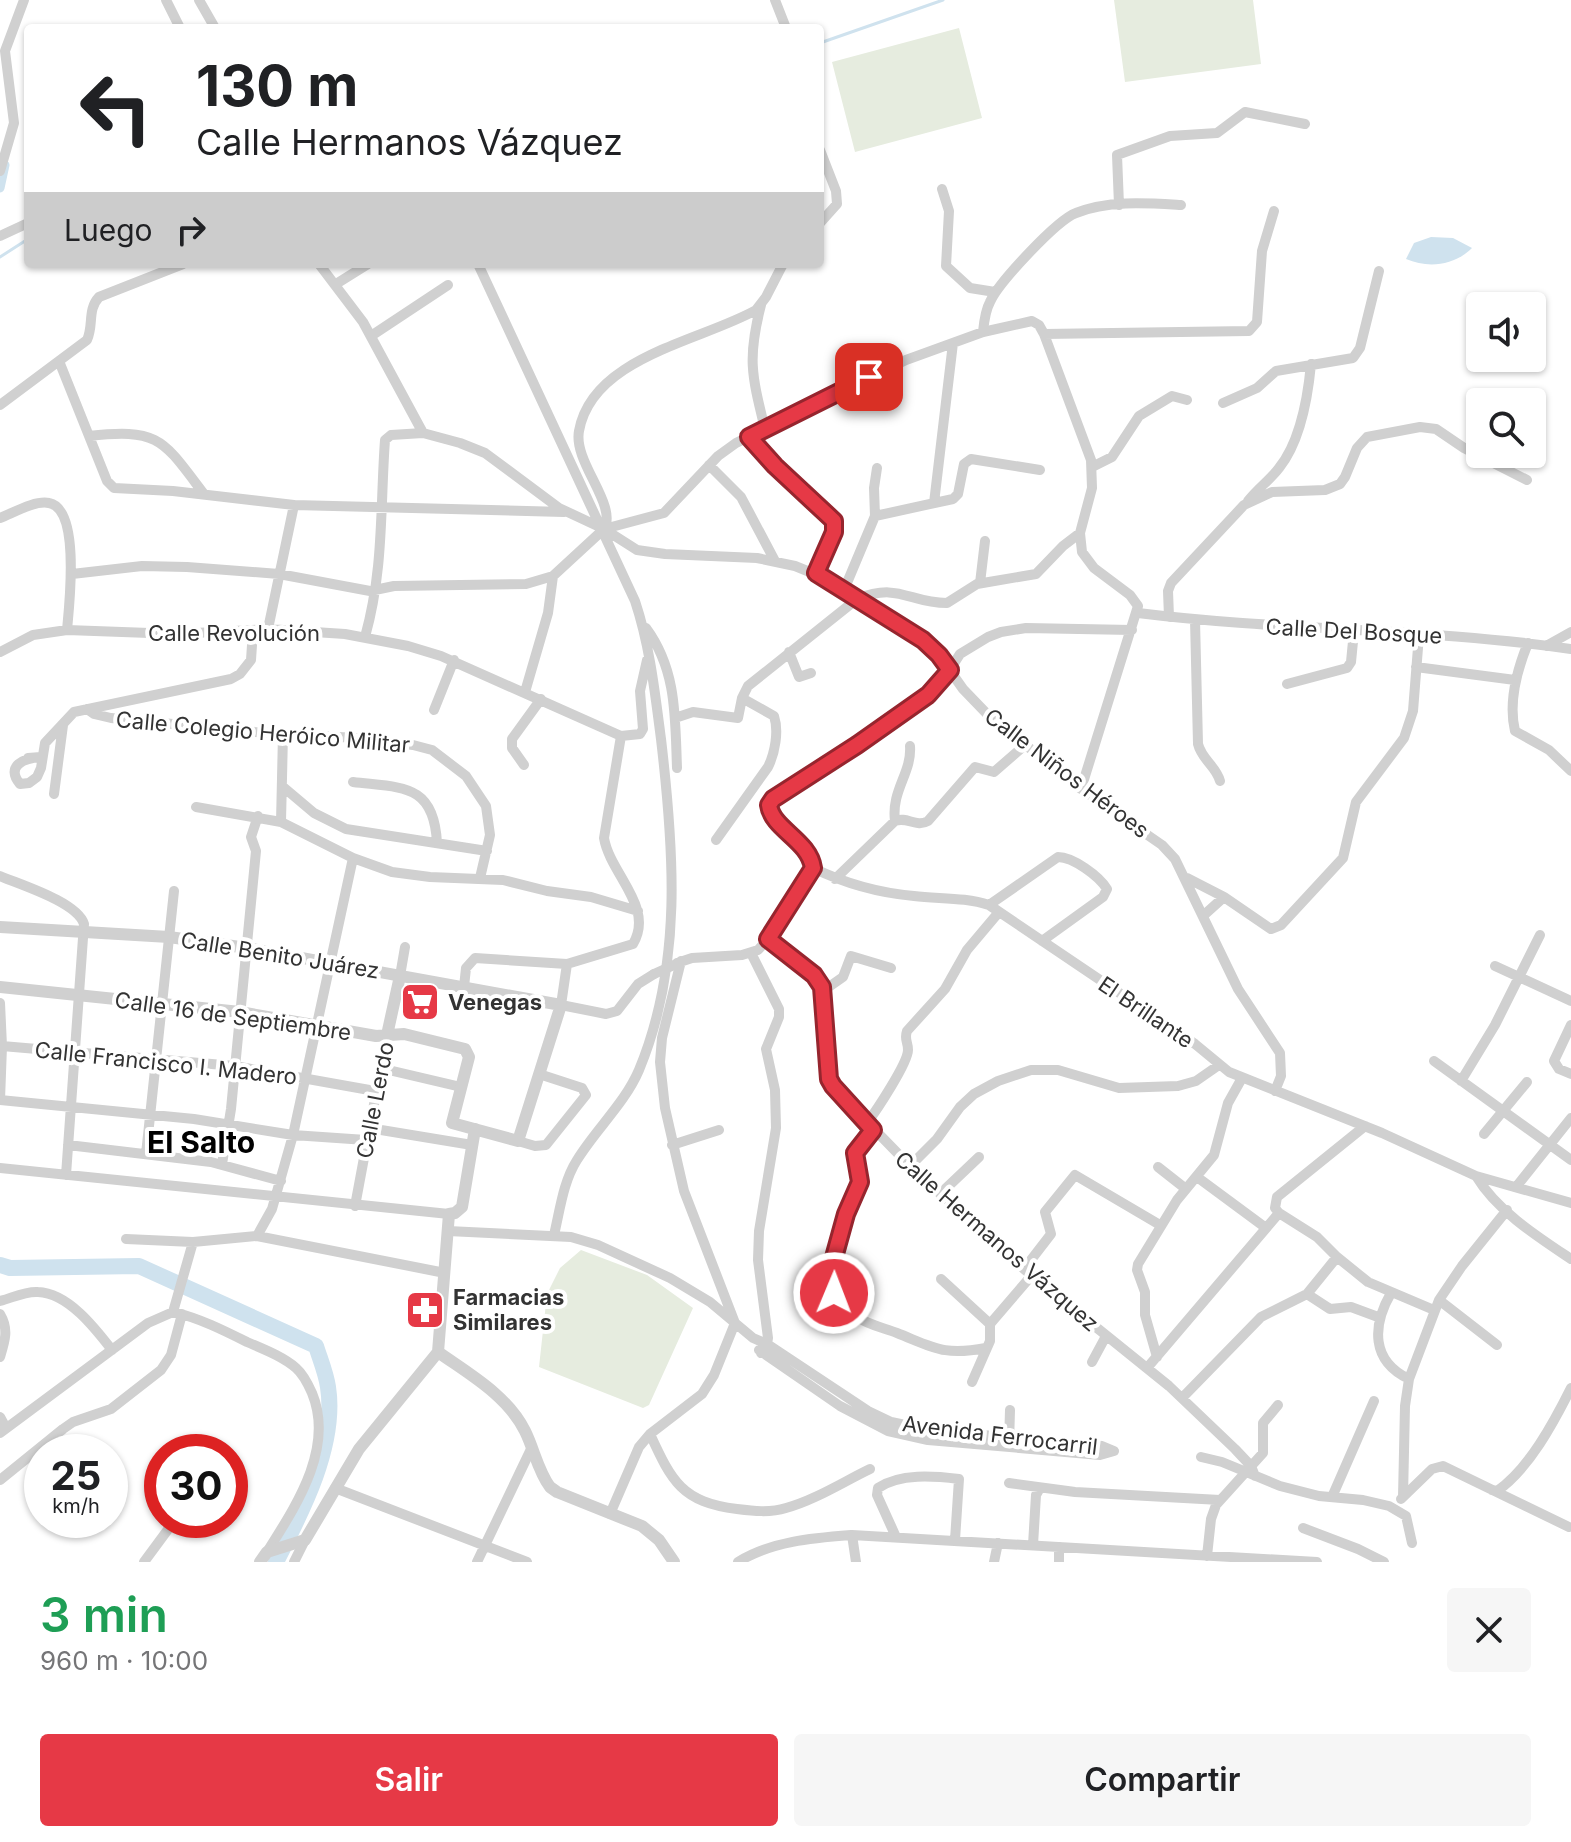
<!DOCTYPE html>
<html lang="es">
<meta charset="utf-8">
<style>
body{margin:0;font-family:Inter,sans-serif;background:#f6f6f6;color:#202124;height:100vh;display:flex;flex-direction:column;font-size:30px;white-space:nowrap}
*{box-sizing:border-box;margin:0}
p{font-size:26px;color:#757577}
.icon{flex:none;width:44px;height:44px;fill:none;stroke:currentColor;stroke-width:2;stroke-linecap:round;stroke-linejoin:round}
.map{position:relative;height:1562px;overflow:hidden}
.sheet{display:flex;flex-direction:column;background:#fff;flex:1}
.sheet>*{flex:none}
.top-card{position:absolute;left:24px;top:24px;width:800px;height:244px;border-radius:8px;box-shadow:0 2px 6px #0004;background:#fff;color:#202124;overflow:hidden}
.buttons{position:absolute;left:1466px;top:292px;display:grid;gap:16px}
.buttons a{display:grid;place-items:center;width:80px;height:80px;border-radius:8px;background:#fff;box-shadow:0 2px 6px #0004;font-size:40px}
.speed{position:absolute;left:24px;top:1434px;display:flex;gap:16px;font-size:40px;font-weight:700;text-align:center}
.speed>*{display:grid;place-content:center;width:104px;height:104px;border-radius:50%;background:#fff;box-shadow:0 2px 6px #0004;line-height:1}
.speed small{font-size:20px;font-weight:400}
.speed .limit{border:12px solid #d22;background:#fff;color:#111}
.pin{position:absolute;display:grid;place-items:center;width:68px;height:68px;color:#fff;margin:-34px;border-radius:16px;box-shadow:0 4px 12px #0006}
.me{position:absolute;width:88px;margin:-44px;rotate:1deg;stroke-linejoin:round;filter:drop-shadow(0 0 6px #0008)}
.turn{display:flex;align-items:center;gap:28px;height:168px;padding:0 40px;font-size:36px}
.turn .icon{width:104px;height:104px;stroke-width:2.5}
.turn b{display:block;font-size:56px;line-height:68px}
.then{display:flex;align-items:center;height:76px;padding:0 40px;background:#0003;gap:16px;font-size:30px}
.round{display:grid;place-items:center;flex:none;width:84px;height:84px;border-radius:8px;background:#f6f6f6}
.headline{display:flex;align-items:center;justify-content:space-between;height:136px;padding:0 40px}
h1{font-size:48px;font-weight:600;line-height:60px;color:#1e9e55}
.action{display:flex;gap:16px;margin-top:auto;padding:16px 40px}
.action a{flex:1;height:92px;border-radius:8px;background:#e63946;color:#fff;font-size:32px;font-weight:600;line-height:92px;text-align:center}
.action a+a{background:#f6f6f6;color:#202124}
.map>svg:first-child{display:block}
</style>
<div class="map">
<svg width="1571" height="1562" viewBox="0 0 1571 1562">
<rect width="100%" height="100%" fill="#fff"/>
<!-- green -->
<path fill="#e6ecdf" d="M1114,0H1253L1261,64L1125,82Z
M959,28L982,118L855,152L832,62Z
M581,1250L647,1275L693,1308L649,1405L643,1408L539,1367L547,1294L560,1268Z"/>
<!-- water -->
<path fill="#cfe2ee" d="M1431,237L1453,238L1472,248C1455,265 1429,269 1406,259L1414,243Z"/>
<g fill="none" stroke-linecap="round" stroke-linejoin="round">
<!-- stream -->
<path stroke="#cfe2ee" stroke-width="3" d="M820,43L943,0
M0,257L28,239"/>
<!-- canal -->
<path stroke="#cfe2ee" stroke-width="9" d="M0,188L5,165"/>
<!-- river -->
<path stroke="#cfe2ee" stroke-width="16" d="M0,1265L10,1268L139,1266L316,1346C320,1359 326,1373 328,1387C337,1445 302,1512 276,1562"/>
<!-- minor -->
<path stroke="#d0d0d0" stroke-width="10" d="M166,0L180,28
M199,0L215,28
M775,0L786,28
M820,150L836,191L837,204L820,223
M0,171L14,123L5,51L24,0
M942,189L949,211L946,266L970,288L995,292
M1119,205L1117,155L1170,136L1217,133L1245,112L1305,124
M0,236L28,223
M319,264L363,322L423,433L460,443L485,453L559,508L604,529L637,550L665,554L757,558L795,566L827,579L923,640L939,655L963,689L989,716L1081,789L1162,845L1175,859L1238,989L1280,1053L1281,1076L1275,1091
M478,264L635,601C650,646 655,693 661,739C674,850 683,964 639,1070C625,1103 596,1129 577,1160C563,1182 560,1210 554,1235
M336,284L368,264
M761,305C747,359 752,376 765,429
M983,332C984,322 985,311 990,302C998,283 1057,220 1076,213C1108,200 1147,203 1181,205
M1044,334L1249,331L1257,322L1262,251L1274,211
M371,336L448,285
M59,361L107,481L114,488L173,491L294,505L564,512
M1223,403L1257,388L1276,371L1353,358L1360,348L1379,271
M0,405L87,340C94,325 87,310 99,297L183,264
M89,436C160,428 163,440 204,494
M749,437L775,466L834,521V532L816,573
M709,465L741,497L775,561
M1092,467L1112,457L1139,416L1172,396L1187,400
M1248,501C1257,489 1270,480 1279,468C1300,442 1308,396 1311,364
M934,503L953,343
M875,516L953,499L958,494L964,464L971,459L1040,470
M0,518C13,513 35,500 49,503C81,509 69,607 67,630
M604,529C618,505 573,462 579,431C592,357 701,341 756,310L766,297L783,264
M72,574L142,566L187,567L279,574L370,591L394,586L526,584L553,576L604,529L664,513L718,456L736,443L906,360L983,332L1032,321L1039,325L1044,334L1091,460L1092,488L1080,533L1082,552L1094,568L1130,595L1138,606L1081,789
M980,583L985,541
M844,590L875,516L874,488L877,468
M1138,613C1282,631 1428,628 1571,649
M1169,617L1168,591L1171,583L1244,505L1272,492L1325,490L1340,484L1345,477L1357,448L1367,437L1420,427L1436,429L1464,448L1527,480
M1195,620L1198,744C1202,760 1216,766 1220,781
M646,628C677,670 675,717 677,768
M268,629L294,505
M365,637C384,569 380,509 385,440L391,435L423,433
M1528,643C1517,670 1508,702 1515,731L1549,750L1571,771
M1546,646L1571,632
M0,652L33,635L67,630L177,634L268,629L345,634L408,646L441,656L621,736L640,734L643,729L640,691L647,660
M789,652L799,677L811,673
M1416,667L1515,680
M1287,684L1347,668L1351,662L1354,631
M525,692L548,613L553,576
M87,709L94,714L111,718L255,732L356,738L413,745L432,750L466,776L486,806L490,835L480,878
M434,710L454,660
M675,718L693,712L738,718L742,698L748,686L857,599C899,582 909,603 947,603L977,584L1036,574L1063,546L1080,533
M28,758L41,757C24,758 5,766 20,784L29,783L37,777L41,768L45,743L74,712L231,679L240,674L251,660L253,630
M524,765L512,748V739L541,699
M353,782C402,788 434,783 437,843
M282,786L314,813L346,829L487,851
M54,794L63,725
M196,807L281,822L353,858L392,872L430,877L503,880L547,891L591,897L638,911
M895,821C891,790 912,773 910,746
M281,822L283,734
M716,840L768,767C775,753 779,731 774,716L742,698
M813,868C844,883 880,893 914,896C939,899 965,897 989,905L1195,1044L1229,1072L1382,1133L1476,1176L1571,1203
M813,868C809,840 771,829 769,805L773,799L857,745L928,695L944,679L960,654L988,637L1001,632L1026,628L1132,630
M0,876C21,885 77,902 84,924L66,1175
M1187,878L1224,897L1271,929L1281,925L1343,858L1356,802L1404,738L1413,711L1419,635
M835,879L895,821C907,816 916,828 928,821L975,767L994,772L1025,745
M989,905L1058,857C1073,857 1099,876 1107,889L1103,897L1042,941
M1204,915L1224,897
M768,939C784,951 807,962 817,979C839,1011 812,1063 840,1094L910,1166L1024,1269L1169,1386L1235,1449L1251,1466L1255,1476
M751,953L779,1009V1017L766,1049L775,1090L776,1128L759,1231L758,1260L768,1338L767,1344L761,1353
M677,963L692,958L742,955L758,950L768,939L813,868
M567,964L561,1005L606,1014L617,1011L638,984L654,974
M1495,966L1571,1001
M400,976L405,947
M464,987L466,968L475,958L567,964L633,944C655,907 610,874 604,838L621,736
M823,991L843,977L851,956L891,968
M0,1003L2,1046L0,1100
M1571,1025L1554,1061L1559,1069L1571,1074
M2,1046L235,1066L375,1091
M1434,1061L1571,1160
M380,1068L461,1087
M1461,1081L1495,1025L1540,935
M0,1100L194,1119L293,1135L366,1140
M867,1123C876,1111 908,1063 908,1050C908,1041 904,1040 907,1031L945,989L967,950L999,912
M369,1128L472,1145
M873,1130L855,1153C856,1164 861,1173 860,1184C858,1194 850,1202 847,1212C834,1248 818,1293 857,1317C869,1325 884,1328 897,1333C935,1348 944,1356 986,1348
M1484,1134L1527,1082
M518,1141L535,1146L546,1145L586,1095L582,1088L539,1074
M68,1145L211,1162L281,1181
M672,1145L719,1130
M146,1154L174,891
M222,1164L231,1109L256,851L251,837L258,816
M910,1166L937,1139L960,1107L974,1094L998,1081L1031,1070H1058L1119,1088L1178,1086L1196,1081L1219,1065
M1158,1167L1186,1189
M0,1168L449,1214
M1476,1176C1497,1211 1538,1237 1571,1259
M1197,1177L1266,1228
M1516,1187L1571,1118
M940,1194L979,1157
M355,1206L387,1035
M1279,1213L1317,1237L1337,1257L1368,1282L1434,1310
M1279,1213L1275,1208L1277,1197L1365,1126
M448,1231L571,1237L598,1245L670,1278L710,1302L753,1338L767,1344L868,1411L891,1422L929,1430L1102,1446L1114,1451
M257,1236L272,1209L293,1135L353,858
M126,1239L193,1242L257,1236L445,1273
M1024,1269L1051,1234L1045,1212L1075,1175L1160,1225
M941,1279L990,1324
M1391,1293C1372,1326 1371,1361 1409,1379
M1307,1294L1330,1309L1351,1307L1378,1317
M1439,1300L1497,1345
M0,1301C12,1298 25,1291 38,1292C68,1293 95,1328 112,1350
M173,1312C199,1318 223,1330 247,1342C263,1349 282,1356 296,1368C303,1374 308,1384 312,1393C335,1449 295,1507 267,1552
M0,1314C9,1329 5,1341 0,1357
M759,1350L840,1406L888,1431L928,1440L1100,1455L1114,1451
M1157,1357L1145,1315V1292L1137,1270L1138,1264L1177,1200L1214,1155L1228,1103L1242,1078
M1092,1362L1106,1336
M1147,1368L1279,1213
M972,1382L990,1341V1324L1032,1275
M1182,1398L1261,1317L1307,1294L1337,1257
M0,1417L6,1428
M0,1433L148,1323L173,1312L193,1242
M650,1434C672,1482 682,1502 737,1509C753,1511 770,1513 786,1508C815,1500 843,1482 870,1469
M1009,1444L1010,1410
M1201,1457L1222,1462L1280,1486L1319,1496L1363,1500L1389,1506L1406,1516L1412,1543
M0,1480L63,1429L73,1422L111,1409L161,1370L171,1355L182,1314
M1009,1483L1075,1492L1220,1500
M335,1488L527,1562
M1492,1490L1497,1491C1529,1469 1554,1422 1571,1388
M1332,1497L1374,1401
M1403,1497L1405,1406L1409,1379L1439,1300L1462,1266L1507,1210
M1401,1499L1432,1469L1443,1466L1569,1527
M610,1514L639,1447L650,1434L702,1394L714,1375L735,1323L684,1191L665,1108L660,1062L662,1038L681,961
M1303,1528L1358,1549L1384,1562
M852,1535L856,1562
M896,1537L877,1495L878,1488C900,1473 934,1476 959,1479L955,1540
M1033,1545L1036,1495L1040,1488
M1207,1556L1211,1519L1216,1505L1263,1453V1423L1278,1405
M144,1562L175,1520
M294,1562L305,1540
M477,1562L532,1447
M738,1562C772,1541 813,1538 852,1535L1317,1562
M994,1562L998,1543
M1059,1562V1547"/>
<!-- tertiary -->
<path stroke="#d0d0d0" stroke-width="12" d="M0,927L169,937L247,948L561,1005L518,1141L452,1123L469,1057L465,1049L404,1034L376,1036L240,1012L0,987
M387,1035L400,976
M438,1352C469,1374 507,1395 525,1431C534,1449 538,1471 550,1487L557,1492L642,1526L659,1540L674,1562
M260,1562L267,1552L305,1540L359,1449L438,1352L449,1214L455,1213L462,1207L475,1129"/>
<!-- minor-bridge -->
<path stroke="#d0d0d0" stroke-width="10" d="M654,974L674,965"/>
</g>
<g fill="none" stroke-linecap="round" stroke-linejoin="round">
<defs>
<path id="route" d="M834,1293L831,1279L833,1261L846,1214L860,1182L855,1153L873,1130L833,1086L829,1079L822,987L814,975L768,939L813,868C809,840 772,829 769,805L773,799L857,745L928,695L950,670L939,655L923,640L816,573L834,532V521L775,466L749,437L869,377"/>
</defs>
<!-- route casing -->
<use href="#route" stroke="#96252e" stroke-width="20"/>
<!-- route -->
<use href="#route" stroke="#e63946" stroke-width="14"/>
</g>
<!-- icons -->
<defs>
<symbol id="supermarket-square" viewBox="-11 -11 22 22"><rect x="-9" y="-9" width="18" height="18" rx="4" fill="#e63946" stroke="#fff"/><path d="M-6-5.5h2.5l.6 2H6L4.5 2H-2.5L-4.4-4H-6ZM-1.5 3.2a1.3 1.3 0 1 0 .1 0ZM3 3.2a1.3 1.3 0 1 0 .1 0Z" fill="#fff"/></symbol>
<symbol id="pharmacy-square" viewBox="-11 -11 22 22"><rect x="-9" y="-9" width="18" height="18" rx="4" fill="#e63946" stroke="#fff"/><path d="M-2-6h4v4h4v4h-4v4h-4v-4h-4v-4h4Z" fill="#fff"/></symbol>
</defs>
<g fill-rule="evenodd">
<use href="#supermarket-square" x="398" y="980" width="44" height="44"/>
<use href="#pharmacy-square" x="403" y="1288" width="44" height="44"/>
</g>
<g text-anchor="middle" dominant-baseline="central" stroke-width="8" stroke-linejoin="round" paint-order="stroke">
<!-- street labels -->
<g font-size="22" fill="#333" stroke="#fff">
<text transform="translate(1354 631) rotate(3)">Calle Del Bosque</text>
<text x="234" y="633">Calle Revolución</text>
<text transform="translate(263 732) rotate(5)">Calle Colegio Heróico Militar</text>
<text transform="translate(1067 773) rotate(37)">Calle Niños Héroes</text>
<text transform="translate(280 955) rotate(9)">Calle Benito Juárez</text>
<text transform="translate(1146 1012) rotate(34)">El Brillante</text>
<text transform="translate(233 1016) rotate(8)">Calle 16 de Septiembre</text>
<text transform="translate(166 1063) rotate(6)">Calle Francisco I. Madero</text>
<text transform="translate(375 1100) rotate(-79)">Calle Lerdo</text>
<text transform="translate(997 1241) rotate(41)">Calle Hermanos Vázquez</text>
<text transform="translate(1000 1435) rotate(7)">Avenida Ferrocarril</text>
</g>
<!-- poi labels -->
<g font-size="22" font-weight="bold" fill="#333" stroke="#fff" text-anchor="start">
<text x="448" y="1002">Venegas</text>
<text x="453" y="1297">Farmacias<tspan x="453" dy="25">Similares</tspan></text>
</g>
<!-- district labels -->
<g font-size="30" font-weight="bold" fill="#000" stroke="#fff">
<text x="201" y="1142">El Salto</text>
</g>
</g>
</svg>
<div class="buttons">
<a><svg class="icon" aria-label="sound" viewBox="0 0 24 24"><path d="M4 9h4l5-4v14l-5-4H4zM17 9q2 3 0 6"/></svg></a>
<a><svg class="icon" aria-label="search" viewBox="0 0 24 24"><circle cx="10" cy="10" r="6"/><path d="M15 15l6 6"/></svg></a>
</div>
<div class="speed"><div>25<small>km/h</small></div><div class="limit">30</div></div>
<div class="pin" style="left:869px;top:377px;background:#d93025"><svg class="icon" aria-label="arrive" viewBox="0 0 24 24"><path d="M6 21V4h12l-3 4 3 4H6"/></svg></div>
<svg class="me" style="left:834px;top:1293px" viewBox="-20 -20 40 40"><circle r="17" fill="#e63946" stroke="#fff" stroke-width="3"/><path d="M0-11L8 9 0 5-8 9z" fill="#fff"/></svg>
<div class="top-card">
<div class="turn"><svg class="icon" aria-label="left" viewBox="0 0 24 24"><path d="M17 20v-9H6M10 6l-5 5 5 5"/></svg><div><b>130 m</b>Calle Hermanos Vázquez</div></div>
<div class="then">Luego<svg class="icon" aria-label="right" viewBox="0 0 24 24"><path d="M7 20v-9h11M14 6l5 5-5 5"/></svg></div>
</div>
</div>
<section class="sheet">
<div class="headline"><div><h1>3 min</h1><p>960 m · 10:00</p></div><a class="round"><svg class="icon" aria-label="close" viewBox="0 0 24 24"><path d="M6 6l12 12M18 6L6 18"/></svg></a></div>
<div class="action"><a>Salir</a><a>Compartir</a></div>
</section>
